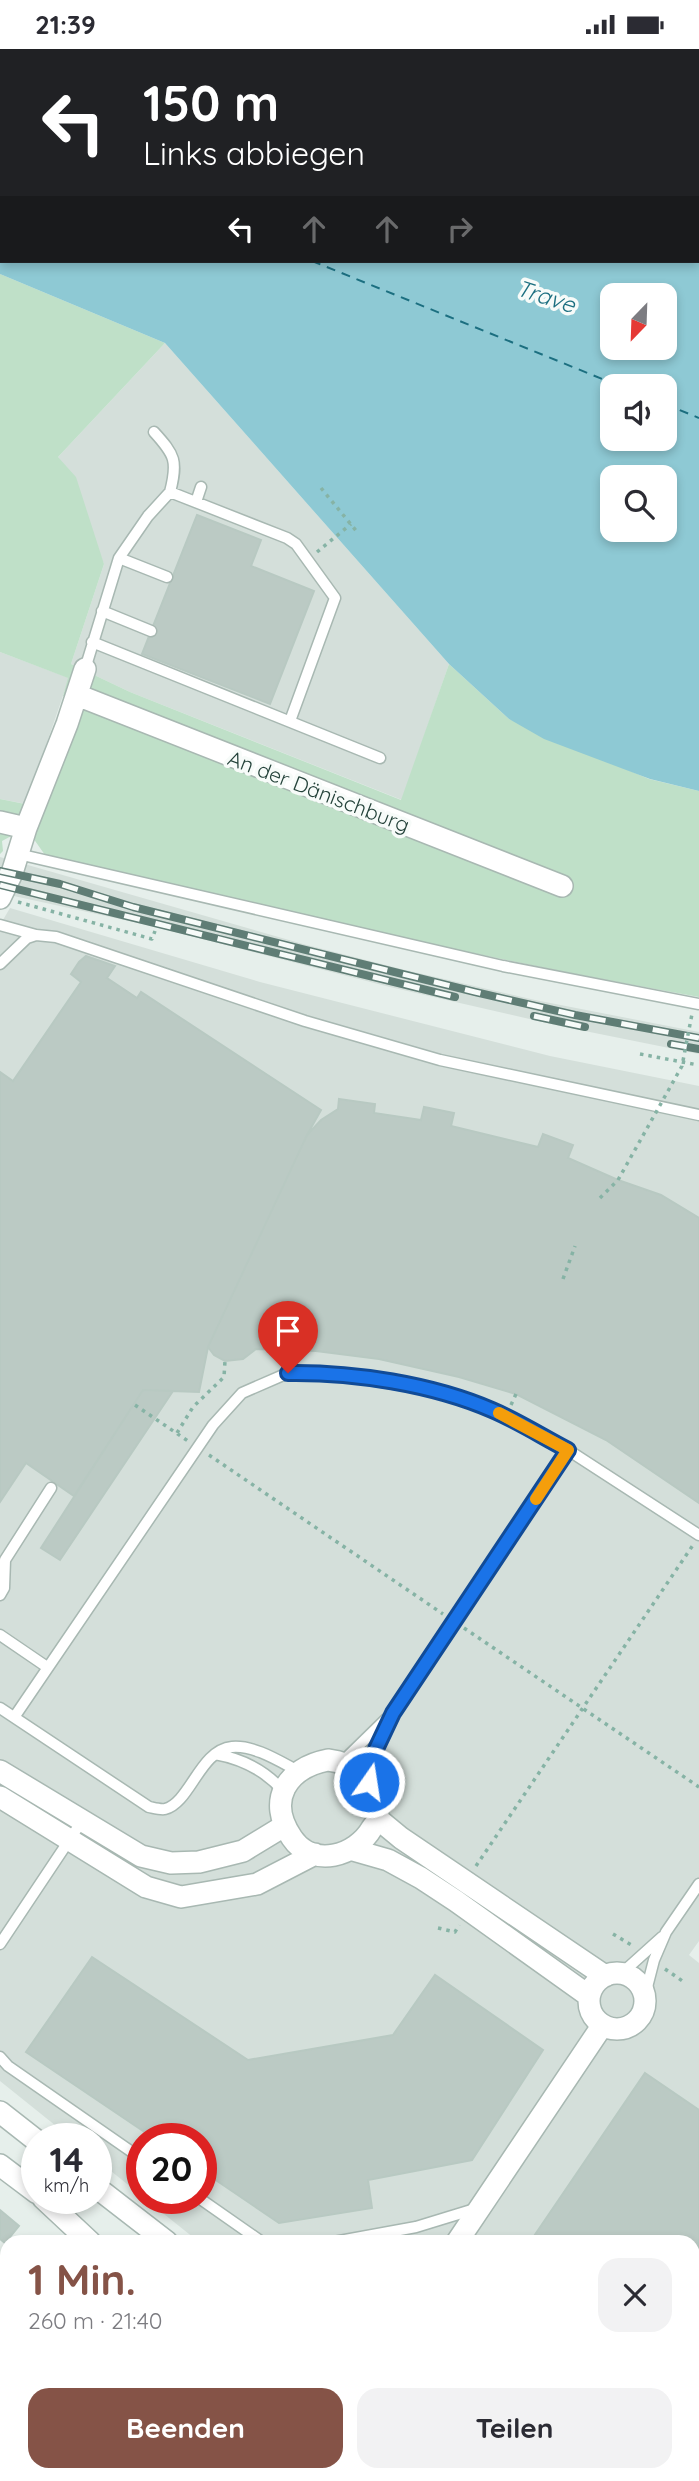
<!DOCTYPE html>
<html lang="de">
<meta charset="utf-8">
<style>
body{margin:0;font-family:Quicksand,sans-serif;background:#f2f2f3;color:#2b2b33;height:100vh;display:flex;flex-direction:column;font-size:26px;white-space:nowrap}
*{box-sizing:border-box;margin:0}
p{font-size:23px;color:#7c7c81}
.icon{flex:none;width:38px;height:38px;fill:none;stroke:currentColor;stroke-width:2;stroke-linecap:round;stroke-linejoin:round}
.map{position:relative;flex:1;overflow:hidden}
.sheet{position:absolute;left:0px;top:2186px;width:700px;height:247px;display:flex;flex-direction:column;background:#fff;border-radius:21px 21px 0 0;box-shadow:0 4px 10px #0003}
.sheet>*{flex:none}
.guide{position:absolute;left:0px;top:0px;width:700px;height:214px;box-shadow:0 4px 10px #0003;background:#202124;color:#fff;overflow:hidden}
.needle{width:46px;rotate:203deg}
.fabs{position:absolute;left:600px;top:234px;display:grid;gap:14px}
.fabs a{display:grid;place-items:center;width:77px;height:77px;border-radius:14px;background:#fff;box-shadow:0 4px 10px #0003;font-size:35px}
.speed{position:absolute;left:21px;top:2074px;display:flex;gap:14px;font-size:35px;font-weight:700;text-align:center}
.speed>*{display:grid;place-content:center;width:91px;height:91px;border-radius:50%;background:#fff;box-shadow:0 4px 10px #0003;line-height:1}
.speed small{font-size:18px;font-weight:400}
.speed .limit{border:10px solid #d22;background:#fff;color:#111}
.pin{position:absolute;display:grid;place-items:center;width:60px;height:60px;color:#fff;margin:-72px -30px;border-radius:50% 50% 50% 0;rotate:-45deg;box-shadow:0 0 7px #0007}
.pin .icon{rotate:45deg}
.me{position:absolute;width:77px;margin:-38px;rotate:13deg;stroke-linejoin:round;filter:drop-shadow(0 0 5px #0008)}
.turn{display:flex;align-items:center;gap:24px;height:147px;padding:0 28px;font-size:32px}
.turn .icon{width:91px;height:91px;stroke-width:2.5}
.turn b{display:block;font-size:49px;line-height:60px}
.lanes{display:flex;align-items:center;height:66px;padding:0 28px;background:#0003;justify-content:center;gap:35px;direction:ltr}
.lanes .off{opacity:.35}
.round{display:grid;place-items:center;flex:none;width:74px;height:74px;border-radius:21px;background:#f2f2f3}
.headline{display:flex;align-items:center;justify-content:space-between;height:119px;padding:0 28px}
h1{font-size:42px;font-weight:800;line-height:52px;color:#855347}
.cta{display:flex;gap:14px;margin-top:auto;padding:14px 28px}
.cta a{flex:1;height:80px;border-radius:21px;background:#855347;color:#fff;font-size:28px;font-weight:800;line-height:80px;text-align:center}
.cta a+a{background:#f2f2f3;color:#2b2b33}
.status{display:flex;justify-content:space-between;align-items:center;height:49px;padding:0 35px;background:#fff;direction:ltr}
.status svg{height:19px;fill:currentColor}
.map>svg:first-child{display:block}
</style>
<div class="status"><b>21:39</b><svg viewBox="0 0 49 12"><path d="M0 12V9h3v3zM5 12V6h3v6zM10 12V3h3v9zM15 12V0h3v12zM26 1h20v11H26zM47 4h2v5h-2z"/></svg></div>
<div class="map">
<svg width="699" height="2432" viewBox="0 0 699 2432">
<rect width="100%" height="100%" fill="#e6efeb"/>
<!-- built -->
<path fill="#d4dfda" d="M165,294L449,615L402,751L130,643L71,615L104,515L58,408Z
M0,603L69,629L26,755L0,750Z
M0,808L303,895L405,921L535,951L699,983V1005L560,977L390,938L152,877L0,844Z
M10,859L260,933L550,1007L699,1037V1892L689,1906L699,1914V2411L693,2412V2193H199L144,2149H201V2090H142V2147L96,2110V2090L71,2089L0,2032V876Z
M28,2426H225L228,2432H28Z
M314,2426H669L664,2432H324Z"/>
<!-- green -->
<path fill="#bfe0c8" d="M385,0H699V137L698,2Z
M0,225L165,294L58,408L76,428L104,515L71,615L130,643L401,751L449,615L509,670L649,730L699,742V948C479,909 262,858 45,806L26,779L2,792L3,802L0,805V750L35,757L76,646L63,647L68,629L0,603Z
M0,2372H7V2426H28V2432H0Z
M699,2411V2432H664L669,2426H693V2412Z
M235,2426H314L324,2432H232Z"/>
<!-- water -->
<path fill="#8ec9d4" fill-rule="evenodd" d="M0,0L389,2H2V212H698L699,137V742L650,730L544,690L509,670L449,615L165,294L0,225ZM612,247H665V299H612ZM612,338H665V390H612ZM612,429H665V481H612Z"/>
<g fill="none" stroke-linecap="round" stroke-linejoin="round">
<!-- ferry -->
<path stroke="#1c6f80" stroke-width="2" stroke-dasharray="9 7" stroke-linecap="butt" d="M0,85L2,86
M312,212L622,338
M665,355L699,369"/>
</g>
<!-- building -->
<path fill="#bbcac4" stroke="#b8c9c2" stroke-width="2" d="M197,466L261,491L251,517L314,542L270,655L142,605Z
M86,907L115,917L107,929L137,949L141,943L321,1061L307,1086L208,1298L199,1343L143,1341L74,1447L26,1414L0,1453V1023L13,1032L81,933L71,925L79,913Z
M339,1050L375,1055L374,1064L421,1071L424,1058L454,1064L451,1077L538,1098L543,1085L573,1096L568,1109L618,1131L661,1146L699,1169V1454L606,1391L516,1345L459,1328L379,1310L316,1302L256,1300L243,1310L225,1312L214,1306L208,1298L307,1086L321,1071L338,1060Z
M143,1341L173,1342L60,1511L41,1499Z
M92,1908L248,2011L393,1986L435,1926L543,2001L472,2111L368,2131L372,2159L279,2174L201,2121V2090H155L26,2003Z
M645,2024L699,2061V2296L693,2305V2193H530Z
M0,2161L19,2177L5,2194L0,2190Z
M7,2323V2353L0,2357V2327Z
M147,2426H193L203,2431L143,2432Z
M214,2426H221L225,2432H209L208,2429Z
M536,2426H611L607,2432H546Z"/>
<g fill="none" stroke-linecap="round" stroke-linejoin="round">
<defs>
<path id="lane" d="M154,383C175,406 178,412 170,443
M196,453L201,438
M119,509L167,528
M102,562L151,582
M92,593L380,709
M85,620L119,509L148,467L170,443L287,489L296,495L335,549L290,672
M18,805L503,917L699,955
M0,876L36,886L56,888L305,972L440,1011L699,1066
M0,915L27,889L36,886
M0,1546L4,1539L5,1511L51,1439
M0,1586L47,1618
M0,1659L149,1758C154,1759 161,1761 165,1760C190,1754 200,1701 232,1698C254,1696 279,1712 298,1722
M15,1667L213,1376L242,1344L288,1324L322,1323L426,1340L492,1361L568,1401L699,1486
M215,1705C243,1710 265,1721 283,1742
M342,1713L386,1670
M369,1732L376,1700L393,1664L568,1401
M0,1895L82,1772
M622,1924L662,1888
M645,1946L654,1911L666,1883L699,1835
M0,2008L8,2017L142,2110
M199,2149L262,2193
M334,2193L416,2178L478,2159"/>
<path id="street" d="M77,646L562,837
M0,773L26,779L67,675L85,620
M0,849L12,824L26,779
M328,1711C353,1714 373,1728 376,1754C376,1758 379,1766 378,1770C377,1774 374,1776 372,1779C356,1807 313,1820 292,1789C266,1751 287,1719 328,1711Z
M0,1722L141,1807L171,1814L199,1813L243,1802L284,1777
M0,1748L146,1838L181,1848L257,1835L315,1805
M378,1770L401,1789L605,1927
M353,1801L388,1811L421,1829L456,1852L589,1947
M589 1952a28 28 0 1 1 56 0a28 28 0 1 1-56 0Z
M0,2063L37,2092
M0,2116L37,2144
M96,2138L167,2193
M43,2149L90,2193
M457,2193L602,1977
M235,2426L239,2432"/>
</defs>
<!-- lane casing -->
<use href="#lane" stroke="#a8b8b2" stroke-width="13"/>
<!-- street casing -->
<use href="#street" stroke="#a8b8b2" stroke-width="24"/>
<!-- path -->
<path stroke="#86b3a5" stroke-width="3.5" stroke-dasharray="3.5 5" stroke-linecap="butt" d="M421,0L425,2
M698,127L699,128
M321,439L358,484
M317,503L351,475
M18,853L152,890L155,882
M640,1005L698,1016
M600,1149L618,1131
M563,1230L575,1197
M135,1356L188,1392
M511,1356L516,1345
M177,1384L193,1358L224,1328L225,1312
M209,1406L443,1565
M464,1579L699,1738
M476,1817L693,1496
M438,1879L455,1883L459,1876
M613,1885L633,1897
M665,1920L684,1933"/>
<!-- lane -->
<use href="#lane" stroke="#fff" stroke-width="10"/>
<!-- street -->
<use href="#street" stroke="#fff" stroke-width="21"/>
<defs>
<path id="rail" d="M0,822L60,835L133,858L475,943L575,966L699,989
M0,836L455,948
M534,967L585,978
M671,995L699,1000"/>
</defs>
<!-- rail casing -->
<use href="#rail" stroke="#5f7d75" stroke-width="8"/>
<!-- rail -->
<use href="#rail" stroke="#f7fbf9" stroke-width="5" stroke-dasharray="16" stroke-linecap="butt"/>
<!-- path-bridge -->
<path stroke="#86b3a5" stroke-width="3.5" stroke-dasharray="3.5 5" stroke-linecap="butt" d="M618,1131L682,1017L692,965"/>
</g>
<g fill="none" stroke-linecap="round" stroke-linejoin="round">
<defs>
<path id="route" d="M288,1324C353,1323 432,1335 492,1361C518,1372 543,1388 568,1401L393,1664L376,1700L369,1733"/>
</defs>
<!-- route casing -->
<use href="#route" stroke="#114b97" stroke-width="18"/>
<!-- route -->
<use href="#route" stroke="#1a73e8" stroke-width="12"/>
<!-- slow -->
<path stroke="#f59e0b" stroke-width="12" d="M499,1364L568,1401L536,1450"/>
</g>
<g text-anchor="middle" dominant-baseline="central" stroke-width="7" stroke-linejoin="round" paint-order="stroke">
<!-- street labels -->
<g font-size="21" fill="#24423a" stroke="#f7fbf9">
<text transform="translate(319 742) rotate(21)">An der Dänischburg</text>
</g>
<!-- water labels -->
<g font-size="23" font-style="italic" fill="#1c6f80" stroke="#f7fbf9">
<text transform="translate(546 247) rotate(18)">Trave</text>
</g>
</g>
</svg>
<div class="fabs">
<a><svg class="needle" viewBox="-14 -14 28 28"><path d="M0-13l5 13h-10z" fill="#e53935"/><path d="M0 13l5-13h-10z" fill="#7c7c81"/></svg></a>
<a><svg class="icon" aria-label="sound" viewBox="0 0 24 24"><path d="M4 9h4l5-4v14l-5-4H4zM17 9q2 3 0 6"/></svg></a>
<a><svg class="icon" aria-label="search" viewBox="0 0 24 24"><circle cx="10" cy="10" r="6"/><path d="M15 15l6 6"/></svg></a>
</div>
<div class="speed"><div>14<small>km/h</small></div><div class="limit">20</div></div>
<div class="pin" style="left:288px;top:1324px;background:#d93025"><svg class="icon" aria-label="arrive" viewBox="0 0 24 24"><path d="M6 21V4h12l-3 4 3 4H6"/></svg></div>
<svg class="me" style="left:369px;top:1733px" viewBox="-20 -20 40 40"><circle r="17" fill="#1a73e8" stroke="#fff" stroke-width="3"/><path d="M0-11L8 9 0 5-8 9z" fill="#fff"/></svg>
<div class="guide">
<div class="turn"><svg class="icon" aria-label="left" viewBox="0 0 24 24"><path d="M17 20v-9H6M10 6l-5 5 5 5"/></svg><div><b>150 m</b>Links abbiegen</div></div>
<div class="lanes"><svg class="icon" aria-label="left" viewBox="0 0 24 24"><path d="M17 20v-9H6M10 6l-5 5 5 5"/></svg><svg class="icon off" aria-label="ahead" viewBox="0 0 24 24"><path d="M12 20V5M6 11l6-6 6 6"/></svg><svg class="icon off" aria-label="ahead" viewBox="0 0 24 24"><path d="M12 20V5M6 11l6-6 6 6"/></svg><svg class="icon off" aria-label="right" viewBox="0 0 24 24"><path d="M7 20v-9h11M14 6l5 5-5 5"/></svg></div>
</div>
<section class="sheet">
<div class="headline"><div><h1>1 Min.</h1><p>260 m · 21:40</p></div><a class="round"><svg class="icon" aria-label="close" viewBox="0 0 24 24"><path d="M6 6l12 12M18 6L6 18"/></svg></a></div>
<div class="cta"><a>Beenden</a><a>Teilen</a></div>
</section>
</div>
